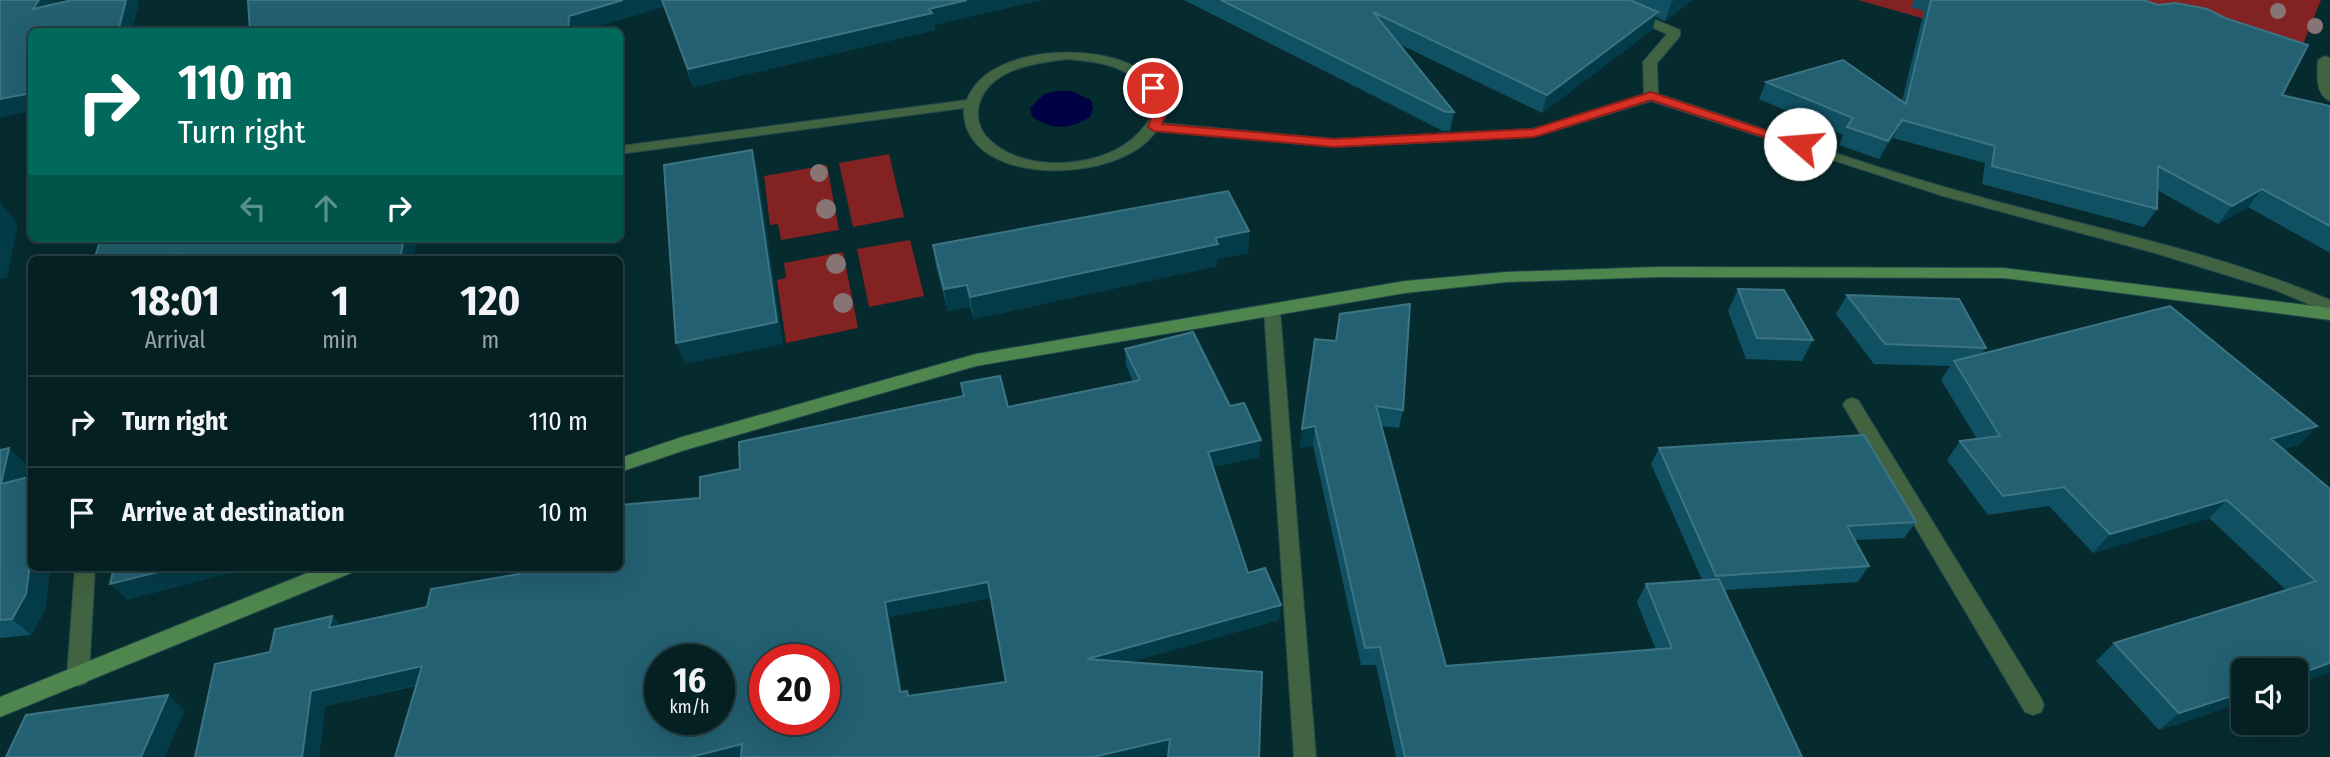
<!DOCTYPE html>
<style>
body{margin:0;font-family:"Fira Sans Condensed",sans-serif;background:#0d282b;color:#f1f3f6;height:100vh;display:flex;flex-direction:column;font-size:26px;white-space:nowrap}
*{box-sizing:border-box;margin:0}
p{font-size:23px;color:#97a3a6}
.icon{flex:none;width:38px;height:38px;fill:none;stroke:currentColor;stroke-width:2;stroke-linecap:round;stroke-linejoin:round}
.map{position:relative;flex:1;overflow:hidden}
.panel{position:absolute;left:28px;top:256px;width:595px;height:315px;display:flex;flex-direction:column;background:#042023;border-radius:10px;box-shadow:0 7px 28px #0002,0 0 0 2px #253e41}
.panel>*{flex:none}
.guide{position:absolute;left:28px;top:28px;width:595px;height:214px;border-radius:10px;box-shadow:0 7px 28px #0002,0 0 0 2px #253e41;background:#00695c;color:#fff;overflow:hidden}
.fabs{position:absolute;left:2231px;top:658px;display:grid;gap:14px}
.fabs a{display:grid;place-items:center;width:77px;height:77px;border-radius:10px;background:#042023;box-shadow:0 7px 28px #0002,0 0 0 2px #253e41;font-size:35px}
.speed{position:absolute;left:644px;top:644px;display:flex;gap:14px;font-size:35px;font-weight:700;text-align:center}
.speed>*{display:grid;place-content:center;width:91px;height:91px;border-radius:50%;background:#042023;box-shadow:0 7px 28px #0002,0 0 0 2px #253e41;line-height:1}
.speed small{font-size:18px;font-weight:400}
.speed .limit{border:10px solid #d22;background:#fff;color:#111}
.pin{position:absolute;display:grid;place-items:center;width:60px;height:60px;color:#fff;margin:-30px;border:4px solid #fff;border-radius:50%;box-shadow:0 2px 7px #0007}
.me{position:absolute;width:77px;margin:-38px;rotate:288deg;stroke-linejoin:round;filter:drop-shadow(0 0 5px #0008)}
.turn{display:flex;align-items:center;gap:24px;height:147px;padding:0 35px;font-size:32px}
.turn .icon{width:91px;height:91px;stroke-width:2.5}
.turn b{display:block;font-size:49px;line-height:60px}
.lanes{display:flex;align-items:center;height:66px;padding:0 35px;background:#0003;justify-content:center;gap:35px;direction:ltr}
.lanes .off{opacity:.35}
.eta{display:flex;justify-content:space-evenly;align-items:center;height:119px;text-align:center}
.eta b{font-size:42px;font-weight:700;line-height:49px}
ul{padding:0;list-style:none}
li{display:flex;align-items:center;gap:21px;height:91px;padding:0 35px;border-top:2px solid #253e41}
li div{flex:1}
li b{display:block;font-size:26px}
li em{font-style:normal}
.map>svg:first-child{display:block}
</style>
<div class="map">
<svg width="2330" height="757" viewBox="0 0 2330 757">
<rect width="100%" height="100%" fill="#062b2f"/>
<!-- green -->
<path fill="#822223" d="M1858,0H2321L2289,79L1995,39Z
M889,154L904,217L853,227L839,163Z
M827,165L839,230L781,240L778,224L770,225L764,176Z
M910,240L924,296L869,307L857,249Z
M843,252L858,328L786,343L777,280L786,278L784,263Z"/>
<!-- water -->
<path fill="#000145" d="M1057,91H1071L1091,100L1093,108L1090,117C1071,129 1050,131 1032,116L1030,108L1044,94Z"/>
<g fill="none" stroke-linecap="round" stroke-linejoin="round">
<defs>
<path id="lane" d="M1591,0H1608L1680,30V36L1657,63L1658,94C1757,126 1855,162 1955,190C2080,226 2210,249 2330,300V313L2275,290L2155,253L1943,196L1651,101L1534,137L1334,147L1156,131C1120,186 960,188 964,108L620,154V146L967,100C987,44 1104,41 1145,73C1158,83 1164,98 1167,114L1161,123L1334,139L1533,129L1644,94L1643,62L1667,34ZM1068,59C1109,63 1144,68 1153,114C1145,126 1137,137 1124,145C1087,169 1016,172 985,135C979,127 976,115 979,105C989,68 1036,63 1068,59Z
M2325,56L2330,58V101C2315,95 2317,74 2318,60Z
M1852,398L1858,400L2041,698L2044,705L2041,712L2033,715L2025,712L1843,405L1846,400Z"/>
<path id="street" d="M1272,304L1280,310L1316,757H1294L1264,310Z
M75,567H95L89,676L86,683L78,686L70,683L67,676Z"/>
<path id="secondary" d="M1657,267L2004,268L2330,308V320L2004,278L1657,277L1507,282L1405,293L976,366L685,450L620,472V458L682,437L976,354L1405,281L1507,272Z
M322,567H354L351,573L0,717V697Z"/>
</defs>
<!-- lane casing -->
<use href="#lane" stroke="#24484c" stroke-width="2"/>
<!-- street casing -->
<use href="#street" stroke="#24484c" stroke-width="2"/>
<!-- secondary casing -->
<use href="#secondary" stroke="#24484c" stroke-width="2"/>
<!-- lane -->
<use href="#lane" fill="#416341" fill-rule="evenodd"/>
<!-- street -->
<use href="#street" fill="#416341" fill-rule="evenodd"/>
<!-- secondary -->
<use href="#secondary" fill="#4e864e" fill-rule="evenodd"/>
</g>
<!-- trees -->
<g fill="#867574">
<circle cx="2278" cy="11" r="8"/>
<circle cx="2315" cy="26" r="8"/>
<circle cx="819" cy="173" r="9"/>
<circle cx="826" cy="209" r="10"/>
<circle cx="836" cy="264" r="10"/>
<circle cx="843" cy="303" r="10"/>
</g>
<!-- wall -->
<path fill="#105063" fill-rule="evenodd" d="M248,0H1041L934,25L935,30L693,87L664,7Z
M1184,0H1692L1665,21L1656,17L1652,30L1542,113L1399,44L1454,112L1450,131H1443Z
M1914,0H2143L2282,95L2330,106V253L2248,207L2218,224L2157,190V209L2144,227L1982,184L1985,163L1893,138L1879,159L1839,145L1843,135L1759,99L1766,82L1902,101L1924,11L1911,7Z
M1249,231L1248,253L1217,259V266L974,319L970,307L948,311L936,267L933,245Z
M1738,289L1813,340L1802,361L1746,359L1728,311Z
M1847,295L1986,348L1982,354L2299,445L2283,449L2330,489V673L2244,670V702L2159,730L2096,661L2114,643L2286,590L2209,518L2093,553L2049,506L1988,515L1947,460L1960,441L1977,439L1941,380L1950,366L1874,364L1836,314Z
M1336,341L1403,410L1399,428L1381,426L1446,666L1656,650L1637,602L1646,584L1702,580L1651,464L1659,448L1916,522L1904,538L1855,540L1869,566L1858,582L1725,590L1802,757H1396L1376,665H1361L1313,445L1300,448Z
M1125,349L1230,406L1259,457L1213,467L1248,573L1279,620L1130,662L1168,754L1155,757L416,686L325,706L319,757H195L270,652L332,616L340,625L427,607L519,574L700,498L740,469L963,396L961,383L1008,407L1133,382L1126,365ZM991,598L1006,682L909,696L902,692L889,617Z
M9,448L27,465L24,478L32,567H50L45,610L31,635L0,638V450Z"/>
<!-- shaded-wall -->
<path fill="#043b48" d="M39,0H54L57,4L33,9Z
M126,0H137L139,3L132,32H118Z
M623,0H662L664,7L579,32H568L569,16Z
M967,0H1041L934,25L935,30L693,87L688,69Z
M1674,0H1692L1665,21L1671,3Z
M1658,12L1652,30L1542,113L1547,95Z
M32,93V111L0,118V99Z
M1902,120L1893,138L1879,159L1888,141Z
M752,150L758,171L783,344L685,364L676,343Z
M2262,189L2248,207L2218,224L2232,206Z
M0,202L18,224L7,278L0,279Z
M1249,231L1248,253L1217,259V266L974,319L970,297L1215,238Z
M404,238H449L416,243L413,259H400Z
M177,254L181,259H152Z
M967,285L970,307L948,311L944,289Z
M1315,426L1313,445L1300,448L1302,429Z
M2317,426L2299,445L2253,458L2271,439Z
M1261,440L1259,457L1207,468L1208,452Z
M9,448L27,465L19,501L1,484Z
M2227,500L2209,518L2093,553L2110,534Z
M32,549V567H50L45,610L31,635L12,619Z
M178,567H254L127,600L110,584Z
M988,582L991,598L889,617L904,707L900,692L885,602Z
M1281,605L1279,620L1088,674L1087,659Z
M332,616L346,632L329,628Z
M2330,663V673L2296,684V675Z
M422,666L434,681L325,706L319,757H302L311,691Z
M2244,692V702L2159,730L2179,713Z
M168,695L185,710L165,757H141Z
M1170,739V754L1155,757H1093Z
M742,744L748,757H691Z"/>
<!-- building -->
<path fill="#236071" stroke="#3c7484" stroke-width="2" fill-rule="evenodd" d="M0,0H39L33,9L72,0H126L118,32H32V93L0,99Z
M248,0H623L569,16L568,32H250Z
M662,0H967L929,9L932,13L688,69Z
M1221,0H1630L1658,12L1547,95L1373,12L1454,112H1446Z
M1931,0H2143L2158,5L2176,3L2207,9L2225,18L2308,45L2282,95L2330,106V226L2262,189L2232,206L2158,166L2157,209L1992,166L1995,146L1902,120L1888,141L1847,127L1853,118L1766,82L1843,60L1906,104Z
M752,150L777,322L676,343L664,165Z
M1228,191L1249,231L1215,238L1218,244L970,297L967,285L944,289L933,245Z
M101,238H404L400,259H175L177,254L152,259H103L104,255L95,257Z
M1738,289L1784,290L1813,340L1757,338Z
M1847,295L1959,299L1986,348L1885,344Z
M1410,304L1403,410L1376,406L1446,666L1672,648L1646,584L1719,579L1802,757H1405L1380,647L1365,648L1315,426L1302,429L1315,339L1336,341L1340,314Z
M2170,306L2317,426L2271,439L2330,489V663L2296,675V670H2244V692L2179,713L2114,643L2316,581L2227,500L2110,534L2064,487L2003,496L1960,441L2000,436L1954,361Z
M1193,332L1230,406L1244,403L1261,440L1208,452L1248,573L1265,568L1281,605L1087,659L1262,672L1259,757H1168L1170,739L1093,757H741L742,744L691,757H395L422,666L311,691L302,757H195L215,664L270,652L275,629L332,616L329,628L427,607L431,589L519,574L521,567H620V505L700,498V477L740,469L739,442L964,396L961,383L1000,376L1008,407L1140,380L1125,349ZM988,582L1006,682L908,696L907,691L900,692L885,602ZM660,660H719V719H660ZM765,660H824V719H765Z
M1864,435L1916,522L1847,526L1869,566L1716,576L1659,448Z
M9,448L1,484L32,476V549L26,594L12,619L0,620V450Z
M114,567H178L110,584Z
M168,695L141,757H6L26,715Z"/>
<!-- route -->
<path fill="#d93025" stroke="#8d1f18" stroke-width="2" d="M1153,84L1158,85C1166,99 1168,109 1162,124L1334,139L1533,129L1651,92L1807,144L1795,147L1651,100L1534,137L1334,147L1154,131L1148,127C1154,112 1154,103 1147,88Z"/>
</svg>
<div class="fabs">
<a><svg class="icon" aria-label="sound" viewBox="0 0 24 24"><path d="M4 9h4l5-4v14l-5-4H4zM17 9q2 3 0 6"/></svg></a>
</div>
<div class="speed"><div>16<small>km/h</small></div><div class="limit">20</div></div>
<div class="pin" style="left:1153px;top:88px;background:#d93025"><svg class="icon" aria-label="arrive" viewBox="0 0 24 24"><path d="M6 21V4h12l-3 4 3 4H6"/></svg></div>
<svg class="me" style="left:1800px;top:144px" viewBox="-20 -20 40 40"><circle r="19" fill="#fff"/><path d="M0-13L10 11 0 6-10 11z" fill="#d93025"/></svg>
<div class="guide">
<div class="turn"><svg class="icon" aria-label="right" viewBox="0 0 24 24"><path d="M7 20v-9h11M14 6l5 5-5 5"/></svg><div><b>110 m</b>Turn right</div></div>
<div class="lanes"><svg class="icon off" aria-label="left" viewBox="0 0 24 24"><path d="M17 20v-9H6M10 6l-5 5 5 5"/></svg><svg class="icon off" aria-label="ahead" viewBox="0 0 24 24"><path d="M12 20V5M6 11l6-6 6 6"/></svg><svg class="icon" aria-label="right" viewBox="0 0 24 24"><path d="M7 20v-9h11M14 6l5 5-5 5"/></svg></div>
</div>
<section class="panel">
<div class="eta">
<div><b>18:01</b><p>Arrival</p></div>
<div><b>1</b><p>min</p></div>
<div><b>120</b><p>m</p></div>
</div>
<ul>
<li><svg class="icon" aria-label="right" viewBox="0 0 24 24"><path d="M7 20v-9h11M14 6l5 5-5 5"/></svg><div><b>Turn right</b></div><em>110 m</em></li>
<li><svg class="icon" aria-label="arrive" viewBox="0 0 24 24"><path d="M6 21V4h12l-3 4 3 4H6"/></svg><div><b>Arrive at destination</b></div><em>10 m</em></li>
</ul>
</section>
</div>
